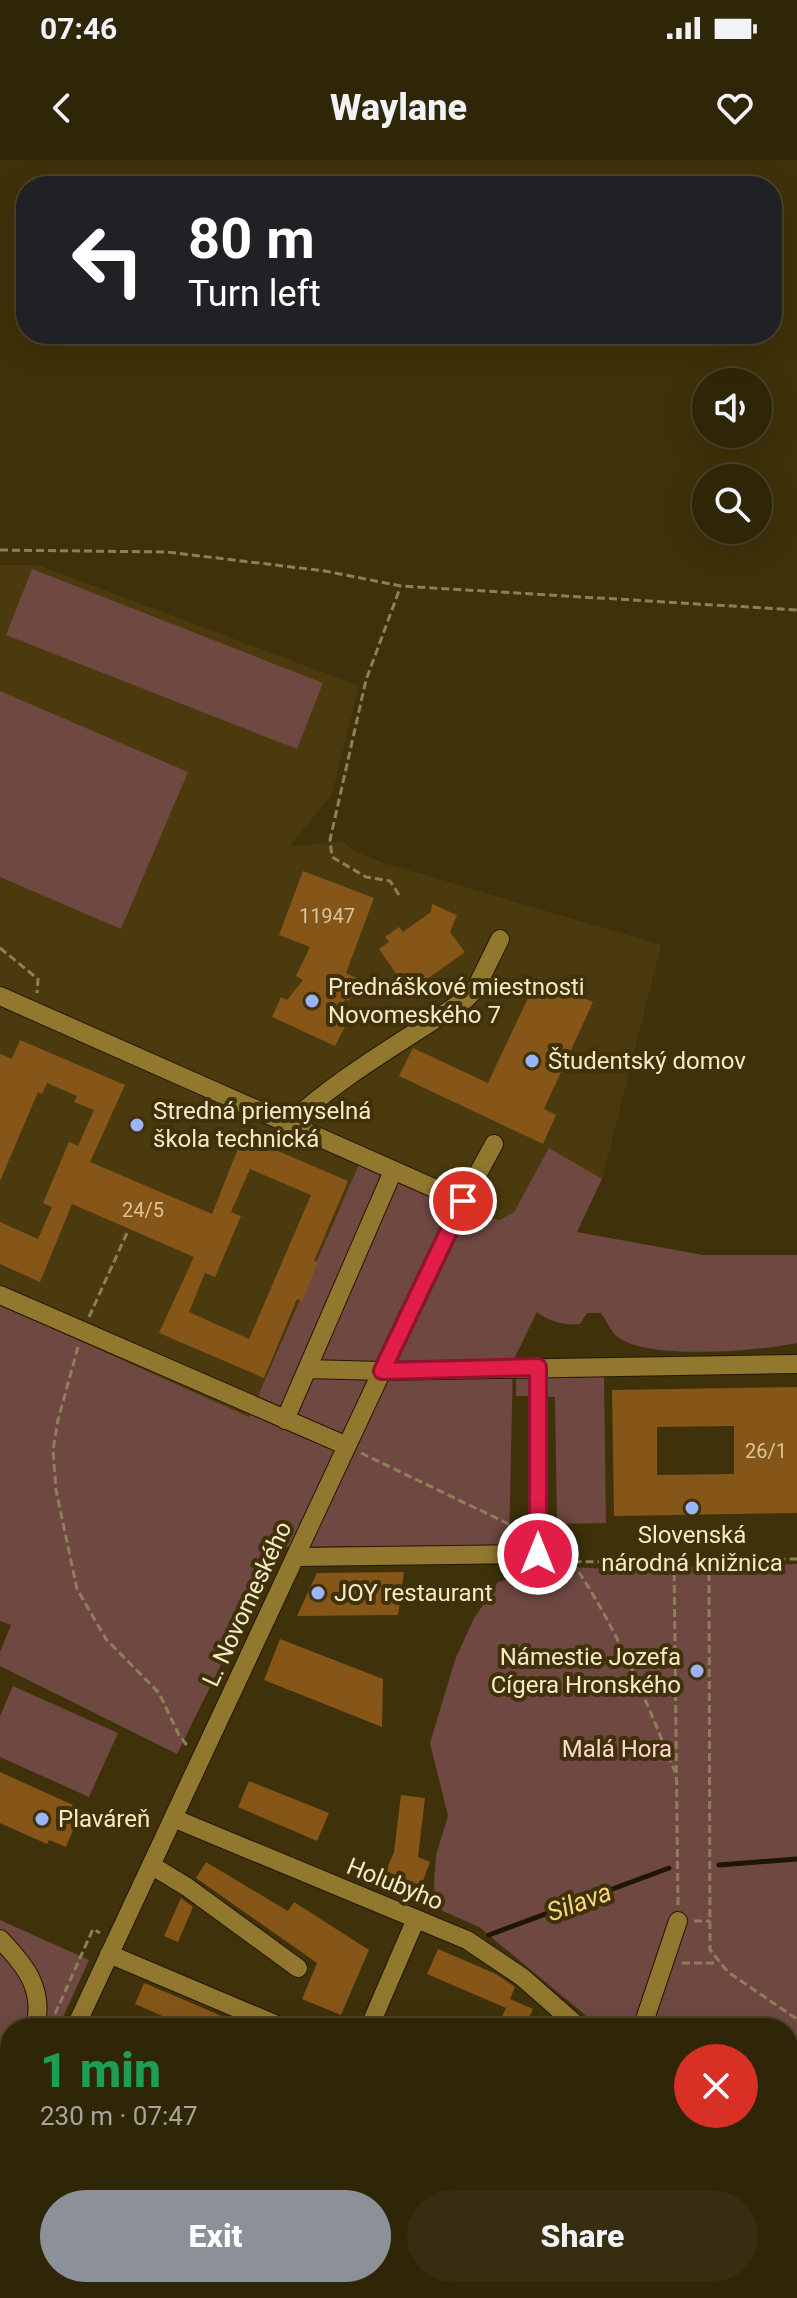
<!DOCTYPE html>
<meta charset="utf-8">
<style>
body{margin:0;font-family:Roboto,sans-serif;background:#372d11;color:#f1f3f6;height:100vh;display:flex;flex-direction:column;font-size:30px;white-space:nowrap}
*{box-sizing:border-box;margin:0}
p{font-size:26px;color:#a7a59b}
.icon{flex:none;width:44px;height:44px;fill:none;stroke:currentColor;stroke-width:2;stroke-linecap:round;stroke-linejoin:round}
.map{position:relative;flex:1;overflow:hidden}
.panel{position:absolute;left:0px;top:1858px;width:798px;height:280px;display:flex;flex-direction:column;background:#2f2507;border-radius:32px 32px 0 0;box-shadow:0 8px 32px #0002,0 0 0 2px #4a4228}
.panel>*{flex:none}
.guide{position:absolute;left:16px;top:16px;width:766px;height:168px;border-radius:32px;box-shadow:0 8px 32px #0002,0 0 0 2px #4a4228;background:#202124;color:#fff;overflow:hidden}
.controls{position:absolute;left:692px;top:208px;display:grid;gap:16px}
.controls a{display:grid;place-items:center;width:80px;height:80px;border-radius:50%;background:#2f2507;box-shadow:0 8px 32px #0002,0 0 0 2px #4a4228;font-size:40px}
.pin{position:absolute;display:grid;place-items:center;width:68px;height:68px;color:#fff;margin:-34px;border:4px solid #fff;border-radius:50%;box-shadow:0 2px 8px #0007}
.me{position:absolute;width:88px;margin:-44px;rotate:0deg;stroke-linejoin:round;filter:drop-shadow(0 0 6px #0008)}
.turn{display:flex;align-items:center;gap:28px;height:168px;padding:0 40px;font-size:36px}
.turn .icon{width:104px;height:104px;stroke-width:2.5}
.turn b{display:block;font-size:56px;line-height:68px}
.round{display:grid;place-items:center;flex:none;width:84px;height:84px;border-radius:42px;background:#372d11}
.summary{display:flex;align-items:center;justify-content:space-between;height:136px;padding:0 40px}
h1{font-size:48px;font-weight:800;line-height:60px;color:#1e9e55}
.button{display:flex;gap:16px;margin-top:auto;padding:16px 40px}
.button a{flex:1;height:92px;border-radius:48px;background:#8c9099;color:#fff;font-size:32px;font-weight:800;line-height:92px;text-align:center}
.button a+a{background:#372d11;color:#f1f3f6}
.status{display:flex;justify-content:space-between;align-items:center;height:56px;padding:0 40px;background:#2f2507;direction:ltr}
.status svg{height:22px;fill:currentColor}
header{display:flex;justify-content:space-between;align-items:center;height:104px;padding:0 40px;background:#2f2507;font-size:36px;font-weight:800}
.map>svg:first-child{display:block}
</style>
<div class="status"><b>07:46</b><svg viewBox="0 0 49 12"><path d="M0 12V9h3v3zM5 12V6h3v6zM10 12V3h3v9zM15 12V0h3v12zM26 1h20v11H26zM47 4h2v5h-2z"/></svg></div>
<header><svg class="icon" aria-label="back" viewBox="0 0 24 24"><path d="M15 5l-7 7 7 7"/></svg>Waylane<svg class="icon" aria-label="heart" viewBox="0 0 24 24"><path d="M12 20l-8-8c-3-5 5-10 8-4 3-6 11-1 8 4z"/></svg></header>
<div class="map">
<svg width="797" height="2138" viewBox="0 0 797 2138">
<rect width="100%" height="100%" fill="#3f3109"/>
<!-- built -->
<path fill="#4b3a0d" d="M0,405H38L359,526L332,634L289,687L342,681L356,692L384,703L661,785L602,1019L549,989L514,1052L500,1060L478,1055L443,1040L278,1373L0,1506V1492L11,1465L0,1461Z"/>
<!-- green -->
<path fill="#6f4842" d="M32,409L323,523L297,589L6,475Z
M0,531L188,612L121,769L0,717Z
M549,988L602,1019L577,1072L703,1095H797V1183C760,1191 650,1200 619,1178C610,1172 607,1161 601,1153H587L580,1164C565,1166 548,1161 537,1152L513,1201L509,1385L279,1387L177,1594L0,1506V1492L11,1465L0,1461V1145L249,1257L360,1002L478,1055L500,1060L514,1052Z
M516,1213L604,1217L606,1363L557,1364L555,1237L516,1236Z
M797,1404V2078L788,2068V1868H601L479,1767L436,1748L434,1722L436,1695L448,1656L430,1583L455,1500L473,1460L498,1422L556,1406L608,1409Z
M13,1526L118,1573L89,1637L0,1597V1556Z
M0,1760L89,1800L58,1868H10V1972L0,1994Z"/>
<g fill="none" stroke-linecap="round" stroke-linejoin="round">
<!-- stream -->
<path stroke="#1e1603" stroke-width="5" d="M719,1705L797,1699
M489,1775L669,1708"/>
</g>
<!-- building -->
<path fill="#855618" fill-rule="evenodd" d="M303,711L374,738L346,813L360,820L349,841L345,839L339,864L345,867L335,886L272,857L281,837L287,840L303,820L296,816L310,787L279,775Z
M432,744L457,755L450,772L465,792L409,832L379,789L389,782L385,777L399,767L403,772L431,752Z
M538,817L593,842L544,949L556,955L543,984L399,916L413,888L488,923Z
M20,880L125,925L90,1002L212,1054L243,976L348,1021L314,1101L318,1102L302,1141L297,1139L264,1218L159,1173L194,1097L72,1044L40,1122L0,1104V1062L38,1079L52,1047L43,1043L69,982L78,986L94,950L74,942L77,936L47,923L42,934L38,932L0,1021V894L12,899ZM250,1009L311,1035L249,1179L189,1152L205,1113L215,1117L241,1056L231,1052Z
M797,1227V1353L614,1356L612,1230ZM734,1266V1314L657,1315V1267Z
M404,1412L398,1455L297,1456L317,1413Z
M280,1479L383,1519L382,1567L264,1520Z
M0,1612L82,1649L66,1687L49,1680L47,1684L0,1663Z
M249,1621L329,1653L317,1681L238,1647Z
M401,1635L425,1638L418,1697L430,1702L421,1726L386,1711L394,1692Z
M206,1702L288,1751L294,1742L369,1790L341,1855L302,1839L317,1803L196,1718Z
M181,1738L193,1747L178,1782L164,1776Z
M438,1789L496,1814L515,1827L510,1839L533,1849L524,1868H497L506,1848L427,1814Z
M144,1823L187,1841L249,1868H190L135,1844Z"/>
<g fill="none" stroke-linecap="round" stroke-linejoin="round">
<defs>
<path id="minor" d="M0,836L463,1041
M288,965C341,915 406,880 466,839L475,830L500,779
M0,1135L347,1286
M307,1209L382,1211L797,1204
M285,1260L393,1011
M296,1397L538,1394V1207
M173,1658L467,1780L522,1817L580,1868
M151,1705L187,1727L298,1808
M0,1779C25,1805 45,1829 35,1868
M109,1794L284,1868
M75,1868L382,1211L463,1041L494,984
M369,1868L416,1759
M642,1868L678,1761
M0,1946L10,1930
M0,2031L10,2008
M0,2068L10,2073
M788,2095L797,2105
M137,2128L160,2138
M390,2128L414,2138
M253,2138L257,2128
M530,2138L535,2128"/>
</defs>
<!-- minor casing -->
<use href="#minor" stroke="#221903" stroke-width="20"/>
<!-- path -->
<path stroke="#8d7f59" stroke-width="3" stroke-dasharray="8 4" stroke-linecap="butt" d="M0,390L167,392L325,411L401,426L797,450
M399,735L390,721L366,717L332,697L330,680L366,520L400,428
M0,788L38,819L37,833
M89,1157L127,1073
M78,1187L58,1260L53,1290L56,1330L77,1429L106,1479L159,1533L179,1575L189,1588
M361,1293L519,1369
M554,1394H567L572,1402L797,1399
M674,1401L678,1745
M709,1401L710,1790L728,1812L797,1859
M572,1402C617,1467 645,1538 675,1612
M694,1761H710
M682,1803H718
M55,1854L93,1769L100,1773
M0,1971L5,1960
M672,2128L689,2138
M550,2131L569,2138
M604,2138L613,2128"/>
<!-- minor -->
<use href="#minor" stroke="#92772e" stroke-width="18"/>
</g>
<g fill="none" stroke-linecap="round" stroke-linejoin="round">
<defs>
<path id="route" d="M463,1041L382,1211L538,1207V1394"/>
</defs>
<!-- route casing -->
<use href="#route" stroke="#92132f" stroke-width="20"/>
<!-- route -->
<use href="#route" stroke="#e11d48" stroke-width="14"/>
</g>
<!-- markers -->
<g fill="#9ab5fd" stroke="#3f3109" stroke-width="3">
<circle cx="312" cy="841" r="8"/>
<circle cx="532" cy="901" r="8"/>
<circle cx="137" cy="965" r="8"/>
<circle cx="692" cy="1348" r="8"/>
<circle cx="318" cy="1433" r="8"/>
<circle cx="697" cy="1511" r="8"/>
<circle cx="42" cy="1659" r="8"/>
</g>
<g text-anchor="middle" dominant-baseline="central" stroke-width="8" stroke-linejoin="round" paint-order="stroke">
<!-- number labels -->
<g font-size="20" fill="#dbc49a">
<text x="327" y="756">11947</text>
<text x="143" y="1050">24/5</text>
<text x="766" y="1291">26/1</text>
</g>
<!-- poi labels -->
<g font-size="24" fill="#f8e9c6" stroke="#3f3109" text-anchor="start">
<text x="328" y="827">Prednáškové miestnosti<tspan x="328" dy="28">Novomeského 7</tspan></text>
<text x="548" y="901">Študentský domov</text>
<text x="153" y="951">Stredná priemyselná<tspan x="153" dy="28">škola technická</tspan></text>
<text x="692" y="1375" text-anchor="middle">Slovenská<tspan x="692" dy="28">národná knižnica</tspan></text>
<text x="334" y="1433">JOY restaurant</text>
<text x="681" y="1497" text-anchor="end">Námestie Jozefa<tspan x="681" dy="28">Cígera Hronského</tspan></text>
<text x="58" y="1659">Plaváreň</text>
</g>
<!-- street labels -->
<g font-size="24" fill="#f8e9c6" stroke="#3f3109">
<text transform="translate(247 1444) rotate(-65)">L. Novomeského</text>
<text transform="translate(395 1724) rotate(22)">Holubyho</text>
</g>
<!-- park labels -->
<g font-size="24" fill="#fdd4ce" stroke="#3f3109">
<text x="617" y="1589">Malá Hora</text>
</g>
<!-- water labels -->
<g font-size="26" font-style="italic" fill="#fcd77b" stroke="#3f3109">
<text transform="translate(579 1742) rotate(-20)">Silava</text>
</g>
</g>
</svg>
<div class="controls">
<a><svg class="icon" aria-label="sound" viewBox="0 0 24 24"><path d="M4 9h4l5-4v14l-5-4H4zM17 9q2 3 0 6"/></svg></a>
<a><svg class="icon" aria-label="search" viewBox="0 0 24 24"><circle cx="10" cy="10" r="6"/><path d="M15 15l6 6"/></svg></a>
</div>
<div class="pin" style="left:463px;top:1041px;background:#d93025"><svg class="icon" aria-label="arrive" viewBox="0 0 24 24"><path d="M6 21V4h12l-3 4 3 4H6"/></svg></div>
<svg class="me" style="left:538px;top:1394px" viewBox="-20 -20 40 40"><circle r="17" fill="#e11d48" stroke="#fff" stroke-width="3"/><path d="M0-11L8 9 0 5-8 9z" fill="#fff"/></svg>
<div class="guide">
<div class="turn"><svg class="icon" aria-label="left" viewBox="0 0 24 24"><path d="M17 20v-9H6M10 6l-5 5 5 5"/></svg><div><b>80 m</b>Turn left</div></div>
</div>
<section class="panel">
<div class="summary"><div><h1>1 min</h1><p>230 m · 07:47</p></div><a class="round" style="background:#d93025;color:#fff"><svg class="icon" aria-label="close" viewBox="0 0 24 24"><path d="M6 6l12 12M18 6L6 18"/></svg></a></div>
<div class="button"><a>Exit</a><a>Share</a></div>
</section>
</div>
